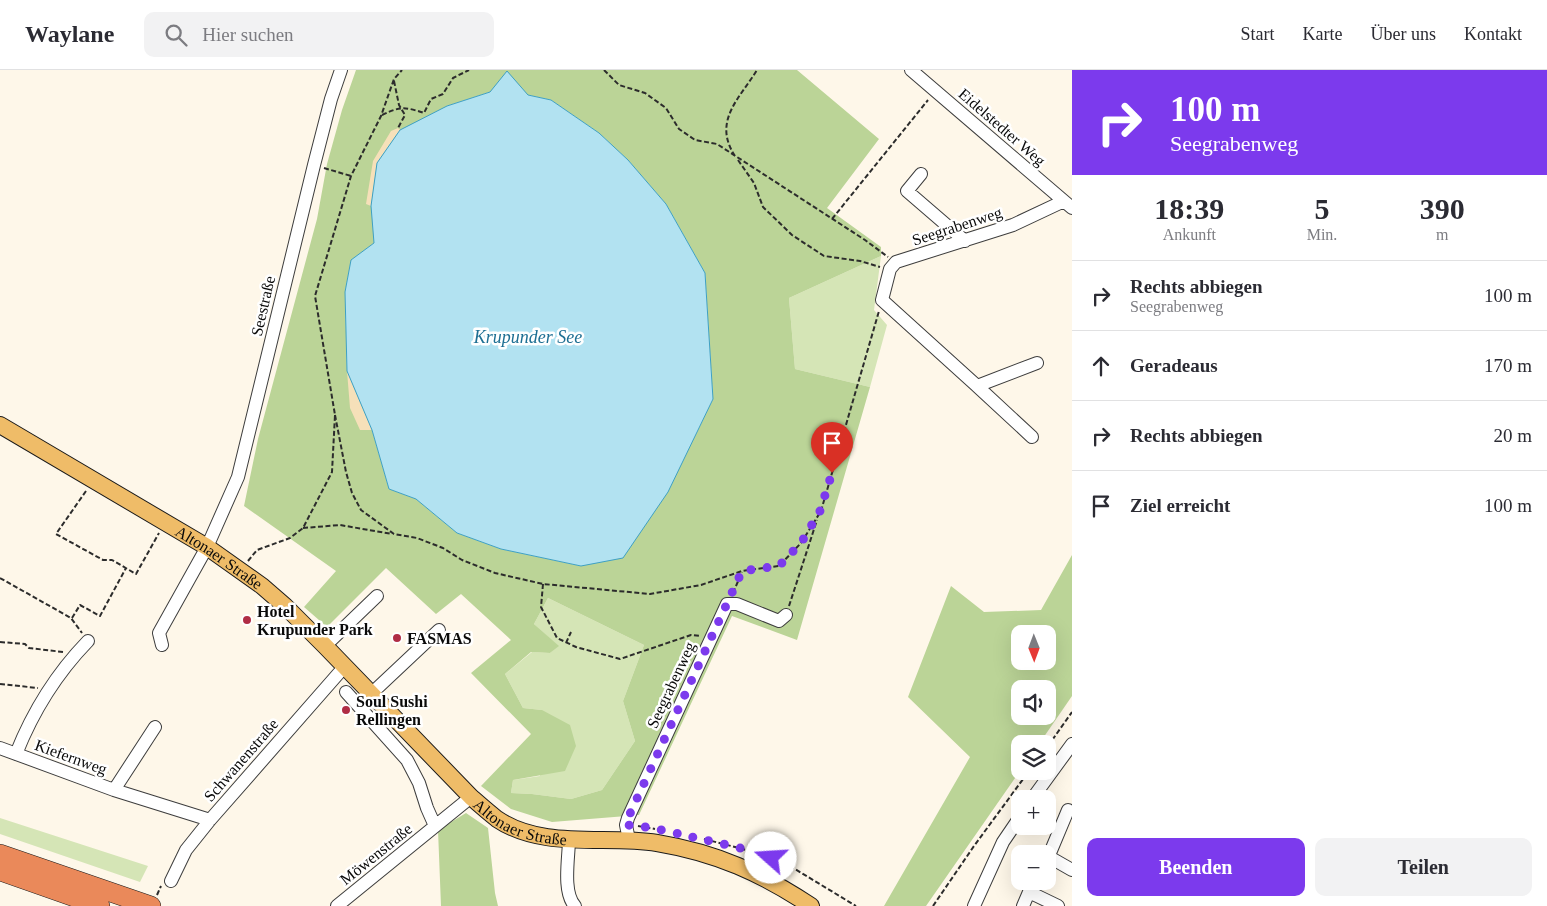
<!DOCTYPE html>
<html lang="de">
<meta charset="utf-8">
<style>
body{margin:0;font-family:"Times New Roman",serif;background:#f2f2f3;color:#2b2b33;height:100vh;display:flex;flex-direction:column;font-size:19px;white-space:nowrap}
*{box-sizing:border-box;margin:0}
p{font-size:16px;color:#7c7c81}
.icon{flex:none;width:28px;height:28px;fill:none;stroke:currentColor;stroke-width:2;stroke-linecap:round;stroke-linejoin:round}
.map{position:relative;flex:1;overflow:hidden}
.details{display:flex;flex-direction:column;background:#fff;width:475px}
.details>*{flex:none}
.banner{background:#7c3aed;color:#fff;overflow:hidden}
.needle{width:32px;rotate:179deg}
.controls{position:absolute;left:1011px;top:555px;display:grid;gap:10px}
.controls a{display:grid;place-items:center;width:45px;height:45px;border-radius:10px;background:#fff;box-shadow:0 5px 20px #0002;font-size:25px}
.pin{position:absolute;display:grid;place-items:center;width:42px;height:42px;color:#fff;margin:-51px -21px;border-radius:50% 50% 50% 0;rotate:-45deg;box-shadow:0 0 5px #0007}
.pin .icon{rotate:45deg}
.me{position:absolute;width:55px;margin:-28px;rotate:289deg;stroke-linejoin:round;filter:drop-shadow(0 0 4px #0008)}
.turn{display:flex;align-items:center;gap:18px;height:105px;padding:0 15px;font-size:22px}
.turn .icon{width:65px;height:65px;stroke-width:2.5}
.turn b{display:block;font-size:35px;line-height:42px}
.eta{display:flex;justify-content:space-evenly;align-items:center;height:85px;text-align:center}
.eta b{font-size:30px;font-weight:600;line-height:35px}
.action{display:flex;gap:10px;margin-top:auto;padding:10px 15px}
.action a{flex:1;height:58px;border-radius:10px;background:#7c3aed;color:#fff;font-size:20px;font-weight:600;line-height:58px;text-align:center}
.action a+a{background:#f2f2f3;color:#2b2b33}
ul{padding:0;list-style:none}
li{display:flex;align-items:center;gap:15px;height:70px;padding:0 15px;border-top:1px solid #e1e1e2}
li div{flex:1}
li b{display:block;font-size:19px}
li em{font-style:normal}
header{display:flex;align-items:center;gap:30px;box-sizing:border-box;height:70px;padding:0 25px;background:#fff;border-bottom:1px solid #e1e1e2}
header strong{font-size:24px}
nav{display:flex;gap:28px;margin-inline-start:auto;font-size:18px}
.search{width:350px;height:45px;background:#f2f2f3;display:flex;align-items:center;gap:12px;box-sizing:border-box;padding:0 18px;border-radius:10px;color:#7c7c81;font-size:19px}
main{display:flex;flex:1;min-height:0}
.map>svg:first-child{display:block}
</style>
<header>
<strong>Waylane</strong>
<div class="search"><svg class="icon" aria-label="search" viewBox="0 0 24 24"><circle cx="10" cy="10" r="6"/><path d="M15 15l6 6"/></svg>Hier suchen</div>
<nav><a>Start</a><a>Karte</a><a>Über uns</a><a>Kontakt</a></nav>
</header>
<main>
<div class="map">
<svg width="1072" height="836" viewBox="0 0 1072 836">
<rect width="100%" height="100%" fill="#fef7e9"/>
<!-- green -->
<path fill="#d5e5b6" d="M881,186L874,240L887,255L870,317L795,299L789,228Z
M548,528L644,575L623,631L635,671L602,720L571,729L532,724L511,723L513,710L540,706L542,640L523,638L505,604L532,582L550,583L558,576L534,554Z
M0,748L148,796L140,812L0,764Z"/>
<!-- forest -->
<path fill="#bbd497" fill-rule="evenodd" d="M356,0H797L879,69L827,138L881,177V186L789,228L795,299L870,317L797,570L732,546L639,745L552,752L511,739L481,716L531,664L471,603L511,570L461,524L436,544L386,498L327,557L304,537L336,501L244,436L258,369L317,149L327,94L342,40ZM490,22L528,25L551,30L599,63L628,90L666,134L705,203L713,329L694,368L581,496L501,479L457,463L416,429L389,419L372,360L347,301L345,222L351,191L374,173L447,36ZM548,528L644,575L623,631L635,671L602,720L571,729L532,724L511,723L513,710L565,701L576,676L570,655L542,640L523,638L505,604L531,582L550,583L559,576L534,554Z
M1072,485V626L1039,674H1020V701L926,836H884L970,687L908,627L951,516L984,542L1041,540ZM1020,564H1048V591H1020ZM1020,619H1048V646H1020Z
M466,743L488,758L495,823L498,836H441L438,760Z"/>
<!-- sand -->
<path fill="#f6e0b9" d="M398,58L400,60L377,93L371,136L366,134L373,91L391,61Z
M347,301L372,360H360L350,338Z"/>
<!-- water -->
<path fill="#b2e2f1" stroke="#3ea0c3" d="M507,1L528,25L551,30L599,63L628,90L666,134L705,203L713,329L668,422L623,488L581,496L501,479L457,463L416,429L389,419L372,360L347,301L345,222L351,190L374,173L371,136L377,93L400,60L447,36L490,22Z"/>
<g fill="none" stroke-linecap="round" stroke-linejoin="round">
<defs>
<path id="minor" d="M911,0L1072,138
M921,104L907,121L965,171
M1037,293L977,316L882,230L890,199L896,192L1013,155L1064,131
M977,316L1032,367
M162,575L159,563L207,477L238,407L314,95L331,29L341,0
M325,576L377,526
M346,622L407,690L419,713L427,738L435,756
M372,623L439,560
M0,678L114,720L210,750
M16,684C33,641 56,604 88,571
M114,720L155,657
M1032,729L1072,674
M1068,740L1050,783L1051,788L1072,800
M569,769C569,787 562,822 575,836
M629,770L626,755L628,748L727,534H737L779,551L786,545
M171,811L186,780L210,750L345,596
M337,836L471,727
M974,836L1003,772L1020,747
M1023,836L1029,822L1058,836"/>
<g id="major">
<path id="s1" d="M0,355L207,477L262,516L285,536L325,576L471,727C479,734 488,742 497,749C543,780 605,765 657,773C717,783 761,803 811,836"/>
</g>
<path id="highway" d="M0,784L151,836
M0,801L100,836"/>
</defs>
<!-- minor casing -->
<use href="#minor" stroke="#3d3d3d" stroke-width="14"/>
<!-- major casing -->
<use href="#major" stroke="#1b1b1b" stroke-width="18"/>
<!-- highway casing -->
<use href="#highway" stroke="#1b1b1b" stroke-width="20"/>
<!-- path -->
<path stroke="#2c2c2c" stroke-width="2" stroke-dasharray="5 2.5" stroke-linecap="butt" d="M604,0L619,15L645,23L666,38L679,59L695,70L717,74L865,170L888,187
M394,11L399,35L405,45L398,58
M382,45C400,36 406,37 424,43L431,29L443,24L453,8L469,0
M735,86C712,51 740,28 757,0
M738,90L754,113L763,137L792,165L824,186L860,191L880,197
M324,98L351,106
M832,149L928,30
M335,345L346,402L352,423L361,440L394,464L417,468L443,478L462,490L495,503L543,514L650,524L701,515L742,501L779,496L801,473L821,441L879,241
M86,421L56,464L103,490H112L136,504L159,463
M303,458L340,455L392,464
M248,491L257,480L290,468L303,458L332,402L335,345L315,226L351,106L381,46L394,9L402,0
M0,508L71,548L82,563
M543,514L541,537L557,568L576,577L620,589L691,565L701,566
M733,523L742,502
M789,536L817,450
M72,548L80,535L100,546L126,498
M0,572L25,574L29,578L63,582
M566,573L571,562
M0,614L38,618
M1048,676L1072,642
M638,756L655,759
M704,769L758,783L785,793L856,836
M157,825L161,816
M933,836L974,776L1029,701"/>
<!-- minor -->
<use href="#minor" stroke="#fff" stroke-width="12"/>
<!-- major -->
<use href="#major" stroke="#efbc68" stroke-width="16"/>
<!-- highway -->
<use href="#highway" stroke="#ea895a" stroke-width="19"/>
</g>
<g fill="none" stroke-linecap="round" stroke-linejoin="round">
<!-- route -->
<path stroke="#7c3aed" stroke-width="9" stroke-dasharray="0 16.2" d="M771,788C746,778 718,773 692,767C671,762 648,756 626,755L628,748L742,501L779,496L801,473L820,441L832,403"/>
</g>
<!-- markers -->
<g fill="#b02d45" stroke="#fff" stroke-width="2">
<circle cx="247" cy="550" r="5"/>
<circle cx="397" cy="568" r="5"/>
<circle cx="346" cy="640" r="5"/>
</g>
<g text-anchor="middle" dominant-baseline="central" stroke-width="5" stroke-linejoin="round" paint-order="stroke">
<!-- street labels -->
<g font-size="16" fill="#0a0a0a" stroke="#fff">
<text transform="translate(1002 57) rotate(41)">Eidelstedter Weg</text>
<text transform="translate(957 156) rotate(-18)">Seegrabenweg</text>
<text transform="translate(263 236) rotate(-77)">Seestraße</text>
<text stroke="none"><textPath href="#s1" startOffset="256">Altonaer Straße</textPath></text>
<text transform="translate(671 615) rotate(-65)">Seegrabenweg</text>
<text transform="translate(71 687) rotate(20)">Kiefernweg</text>
<text transform="translate(241 690) rotate(-49)">Schwanenstraße</text>
<text stroke="none"><textPath href="#s1" startOffset="662">Altonaer Straße</textPath></text>
<text transform="translate(376 784) rotate(-39)">Möwenstraße</text>
</g>
<!-- poi labels -->
<g font-size="16" font-weight="bold" fill="#0a0a0a" stroke="#fff" text-anchor="start">
<text x="257" y="541">Hotel<tspan x="257" dy="18">Krupunder Park</tspan></text>
<text x="407" y="568">FASMAS</text>
<text x="356" y="631">Soul Sushi<tspan x="356" dy="18">Rellingen</tspan></text>
</g>
<!-- water labels -->
<g font-size="18" font-style="italic" fill="#1d6f93" stroke="#fff">
<text x="528" y="267">Krupunder See</text>
</g>
</g>
</svg>
<div class="controls">
<a><svg class="needle" viewBox="-14 -14 28 28"><path d="M0-13l5 13h-10z" fill="#e53935"/><path d="M0 13l5-13h-10z" fill="#7c7c81"/></svg></a>
<a><svg class="icon" aria-label="sound" viewBox="0 0 24 24"><path d="M4 9h4l5-4v14l-5-4H4zM17 9q2 3 0 6"/></svg></a>
<a><svg class="icon" aria-label="layers" viewBox="0 0 24 24"><path d="M12 4l9 5-9 5-9-5zM3 14l9 5 9-5"/></svg></a>
<a>+</a>
<a>−</a>
</div>
<div class="pin" style="left:832px;top:403px;background:#d93025"><svg class="icon" aria-label="arrive" viewBox="0 0 24 24"><path d="M6 21V4h12l-3 4 3 4H6"/></svg></div>
<svg class="me" style="left:771px;top:788px" viewBox="-20 -20 40 40"><circle r="19" fill="#fff"/><path d="M0-13L10 11 0 6-10 11z" fill="#7c3aed"/></svg>
</div>
<section class="details">
<div class="banner">
<div class="turn"><svg class="icon" aria-label="right" viewBox="0 0 24 24"><path d="M7 20v-9h11M14 6l5 5-5 5"/></svg><div><b>100 m</b>Seegrabenweg</div></div>
</div>
<div class="eta">
<div><b>18:39</b><p>Ankunft</p></div>
<div><b>5</b><p>Min.</p></div>
<div><b>390</b><p>m</p></div>
</div>
<ul>
<li><svg class="icon" aria-label="right" viewBox="0 0 24 24"><path d="M7 20v-9h11M14 6l5 5-5 5"/></svg><div><b>Rechts abbiegen</b><p>Seegrabenweg</p></div><em>100 m</em></li>
<li><svg class="icon" aria-label="ahead" viewBox="0 0 24 24"><path d="M12 20V5M6 11l6-6 6 6"/></svg><div><b>Geradeaus</b></div><em>170 m</em></li>
<li><svg class="icon" aria-label="right" viewBox="0 0 24 24"><path d="M7 20v-9h11M14 6l5 5-5 5"/></svg><div><b>Rechts abbiegen</b></div><em>20 m</em></li>
<li><svg class="icon" aria-label="arrive" viewBox="0 0 24 24"><path d="M6 21V4h12l-3 4 3 4H6"/></svg><div><b>Ziel erreicht</b></div><em>100 m</em></li>
</ul>
<div class="action"><a>Beenden</a><a>Teilen</a></div>
</section>
</main>
